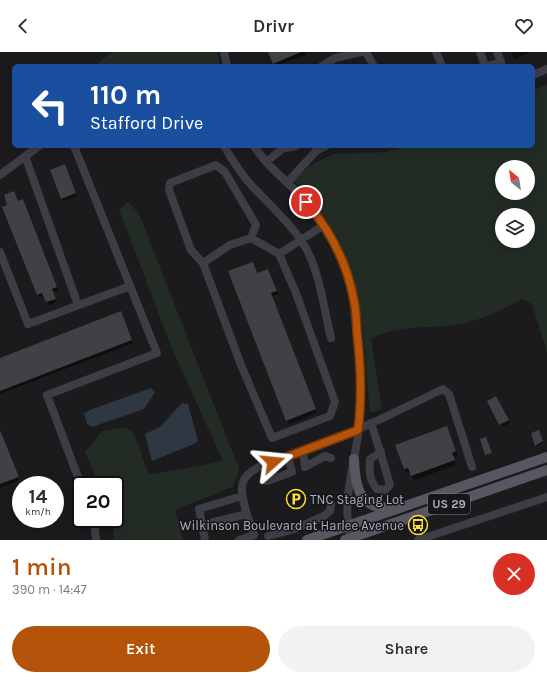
<!DOCTYPE html>
<meta charset="utf-8">
<style>
body{margin:0;font-family:Karla,sans-serif;background:#f2f2f3;color:#2b2b33;height:100vh;display:flex;flex-direction:column;font-size:15px;white-space:nowrap}
*{box-sizing:border-box;margin:0}
p{font-size:13px;color:#7c7c81}
.icon{flex:none;width:22px;height:22px;fill:none;stroke:currentColor;stroke-width:2;stroke-linecap:round;stroke-linejoin:round}
.map{position:relative;height:488px;overflow:hidden}
.sheet{display:flex;flex-direction:column;background:#fff;flex:1}
.sheet>*{flex:none}
.hud{position:absolute;left:12px;top:12px;width:523px;height:84px;border-radius:6px;box-shadow:0 2px 10px #0003;background:#1a4fa0;color:#fff;overflow:hidden}
.needle{width:26px;rotate:330deg}
.buttons{position:absolute;left:495px;top:108px;display:grid;gap:8px}
.buttons a{display:grid;place-items:center;width:40px;height:40px;border-radius:50%;background:#fff;box-shadow:0 2px 10px #0003;font-size:20px}
.speed{position:absolute;left:12px;top:424px;display:flex;gap:8px;font-size:20px;font-weight:700;text-align:center}
.speed>*{display:grid;place-content:center;width:52px;height:52px;border-radius:50%;background:#fff;box-shadow:0 2px 10px #0003;line-height:1}
.speed small{font-size:10px;font-weight:400}
.speed .limit{border:2px solid #111;border-radius:6px;background:#fff;color:#111}
.pin{position:absolute;display:grid;place-items:center;width:34px;height:34px;color:#fff;margin:-17px;border:2px solid #fff;border-radius:50%;box-shadow:0 1px 4px #0007}
.me{position:absolute;width:44px;margin:-22px;rotate:72deg;stroke-linejoin:round;filter:drop-shadow(0 0 3px #0008)}
.turn{display:flex;align-items:center;gap:14px;height:84px;padding:0 12px;font-size:18px}
.turn .icon{width:52px;height:52px;stroke-width:2.5}
.turn b{display:block;font-size:28px;line-height:34px}
.round{display:grid;place-items:center;flex:none;width:42px;height:42px;border-radius:21px;background:#f2f2f3}
.head{display:flex;align-items:center;justify-content:space-between;height:68px;padding:0 12px}
h1{font-size:24px;font-weight:600;line-height:30px;color:#b45309}
.cta{display:flex;gap:8px;margin-top:auto;padding:8px 12px}
.cta a{flex:1;height:46px;border-radius:24px;background:#b45309;color:#fff;font-size:16px;font-weight:600;line-height:46px;text-align:center}
.cta a+a{background:#f2f2f3;color:#2b2b33}
header{display:flex;justify-content:space-between;align-items:center;height:52px;padding:0 12px;background:#fff;font-size:18px;font-weight:600}
.map>svg:first-child{display:block}
</style>
<header><svg class="icon" aria-label="back" viewBox="0 0 24 24"><path d="M15 5l-7 7 7 7"/></svg>Drivr<svg class="icon" aria-label="heart" viewBox="0 0 24 24"><path d="M12 20l-8-8c-3-5 5-10 8-4 3-6 11-1 8 4z"/></svg></header>
<div class="map">
<svg width="547" height="488" viewBox="0 0 547 488">
<rect width="100%" height="100%" fill="#1b1b1d"/>
<!-- green -->
<path fill="#222c25" fill-rule="evenodd" d="M113,0H217L220,14H94Z
M547,33V301L532,252L522,247C505,256 489,265 469,270C437,279 401,270 371,287L382,357L370,361C362,269 365,198 294,129L309,114L333,102L385,100L409,94H533V38ZM502,115H528V141H502ZM502,163H528V189H502Z
M128,150L139,162L239,417L233,435L175,458L183,488H114L113,467H115V433H99L85,400L102,379L124,375L133,379L149,423L223,409L170,292L119,157Z"/>
<!-- water -->
<path fill="#2f3743" d="M151,336L155,340L144,357L92,375L87,372L84,362L90,358Z
M182,351L188,352L198,389L194,392L152,409L145,382L160,375Z"/>
<!-- shadow -->
<path fill="#0007" d="M269,0H306L307,3L275,14Z
M511,0H532L514,7Z
M66,116L77,144L64,149L62,147Z
M18,150L24,151L58,238L53,240L56,250L49,253L44,243L39,245L38,242Z
M229,220L257,222L270,221L278,242L272,244L317,361L289,372Z
M122,263L133,291L0,342V307Z
M496,345L510,371L502,375L488,349Z
M0,378L19,428L0,436Z
M449,379L458,404L454,405L456,413L414,428L410,420L407,421L405,417L397,393Z
M540,381L543,391L537,395L532,382Z"/>
<!-- building -->
<path fill="#404045" d="M268,0H301L273,12Z
M65,112L76,141L61,147L50,118Z
M14,139L18,149L23,147L57,235L52,237L56,247L46,250L42,241L37,243L2,155L7,153L4,143Z
M253,210L257,221L268,217L277,239L271,241L316,357L286,369L228,219Z
M121,259L132,288L0,339V306Z
M496,344L509,368L499,373L487,349Z
M447,374L456,399L452,401L455,408L411,424L408,416L404,417L395,393Z
M0,378L19,425L0,432Z
M539,378L543,389L535,394L531,381Z
M486,385L492,401L485,403L480,387Z"/>
<g fill="none" stroke-linecap="round" stroke-linejoin="round">
<!-- minor -->
<path stroke="#3d3d45" stroke-width="8" d="M224,0L227,14
M366,0L374,14
M436,0L442,14
M480,0L485,14
M322,14L335,6L361,0
M488,14L501,10L497,0
M533,23L547,17
M74,94L157,301L47,343L81,433
M224,94C232,108 241,122 252,134C268,151 287,168 301,188C320,216 323,254 331,286
M254,94C266,113 284,127 300,143C316,160 329,179 339,200C352,229 355,258 358,289C361,319 362,347 359,377C354,415 341,449 351,488
M286,96L296,94
M25,104L78,253
M266,110L286,94
M0,123L39,94
M287,131L316,99L326,94
M0,200L28,272L130,234
M279,202L251,186L230,193L203,211L241,313L272,386L330,364L335,350L296,241L279,202L324,173
M203,211L191,198L169,138L170,131L216,113L225,120L256,173L251,186
M371,371C378,392 384,412 390,433L385,438L377,437C369,428 369,419 370,407L381,400
M303,399L305,415L325,404L331,406
M267,429L292,420L288,405
M94,467L96,488
M202,473L247,462
M268,484L295,477L324,464L330,459L331,452
M205,488L199,457L242,444
M239,488L254,483C250,471 238,442 243,430C248,416 271,410 284,406C339,389 391,362 443,337L449,342L472,415
M418,488L547,445"/>
<!-- major -->
<path stroke="#575762" stroke-width="10" d="M354,407C355,434 359,460 395,455
M307,488L547,405
M345,488L547,418"/>
</g>
<g fill="none" stroke-linecap="round" stroke-linejoin="round">
<defs>
<path id="route" d="M273,410L358,378C362,348 361,320 358,290C356,275 357,259 353,244C346,209 329,177 306,150"/>
</defs>
<!-- route casing -->
<use href="#route" stroke="#753606" stroke-width="10"/>
<!-- route -->
<use href="#route" stroke="#b45309" stroke-width="7"/>
</g>
<!-- icons -->
<defs>
<symbol id="parking-ring" viewBox="-11 -11 22 22"><circle r="9.5" fill="#161619" stroke="#ffdf31" stroke-width="1.5"/><path d="M-3.5-5.5H1a3.5 3.5 0 0 1 0 7H-1V5.5H-3.5ZM-1-3.4V-.6H.8a1.4 1.4 0 0 0 0-2.8Z" fill="#ffdf31"/></symbol>
<symbol id="bus-ring" viewBox="-11 -11 22 22"><circle r="9.5" fill="#161619" stroke="#ffdf31" stroke-width="1.5"/><path d="M-5-6H5V4H4V6H2V4H-2V6H-4V4H-5ZM-3.5-4V0h7V-4ZM-3.5 1.2v1.5H-2V1.2ZM2 1.2v1.5H3.5V1.2Z" fill="#ffdf31"/></symbol>
</defs>
<g fill-rule="evenodd">
<use href="#parking-ring" x="285" y="436" width="22" height="22"/>
<use href="#bus-ring" x="407" y="462" width="22" height="22"/>
</g>
<g text-anchor="middle" dominant-baseline="central" stroke-width="3" stroke-linejoin="round" paint-order="stroke">
<!-- shield labels -->
<rect fill="#161619" stroke="#7f818c" stroke-width="1" x="428" y="442" width="42" height="20" rx="3"/>
<g font-size="12" font-weight="bold" fill="#acafbe">
<text x="449" y="452">US 29</text>
</g>
<!-- poi labels -->
<g font-size="13" fill="#acafbe" stroke="#161619" text-anchor="start">
<text x="310" y="447">TNC Staging Lot</text>
<text x="404" y="473" text-anchor="end">Wilkinson Boulevard at Harlee Avenue</text>
</g>
</g>
</svg>
<div class="buttons">
<a><svg class="needle" viewBox="-14 -14 28 28"><path d="M0-13l5 13h-10z" fill="#e53935"/><path d="M0 13l5-13h-10z" fill="#7c7c81"/></svg></a>
<a><svg class="icon" aria-label="layers" viewBox="0 0 24 24"><path d="M12 4l9 5-9 5-9-5zM3 14l9 5 9-5"/></svg></a>
</div>
<div class="speed"><div>14<small>km/h</small></div><div class="limit">20</div></div>
<div class="pin" style="left:306px;top:150px;background:#d93025"><svg class="icon" aria-label="arrive" viewBox="0 0 24 24"><path d="M6 21V4h12l-3 4 3 4H6"/></svg></div>
<svg class="me" style="left:273px;top:410px" viewBox="-20 -20 40 40"><path d="M0-17L14 15 0 8-14 15z" fill="#b45309" stroke="#fff" stroke-width="4"/></svg>
<div class="hud">
<div class="turn"><svg class="icon" aria-label="left" viewBox="0 0 24 24"><path d="M17 20v-9H6M10 6l-5 5 5 5"/></svg><div><b>110 m</b>Stafford Drive</div></div>
</div>
</div>
<section class="sheet">
<div class="head"><div><h1>1 min</h1><p>390 m · 14:47</p></div><a class="round" style="background:#d93025;color:#fff"><svg class="icon" aria-label="close" viewBox="0 0 24 24"><path d="M6 6l12 12M18 6L6 18"/></svg></a></div>
<div class="cta"><a>Exit</a><a>Share</a></div>
</section>
